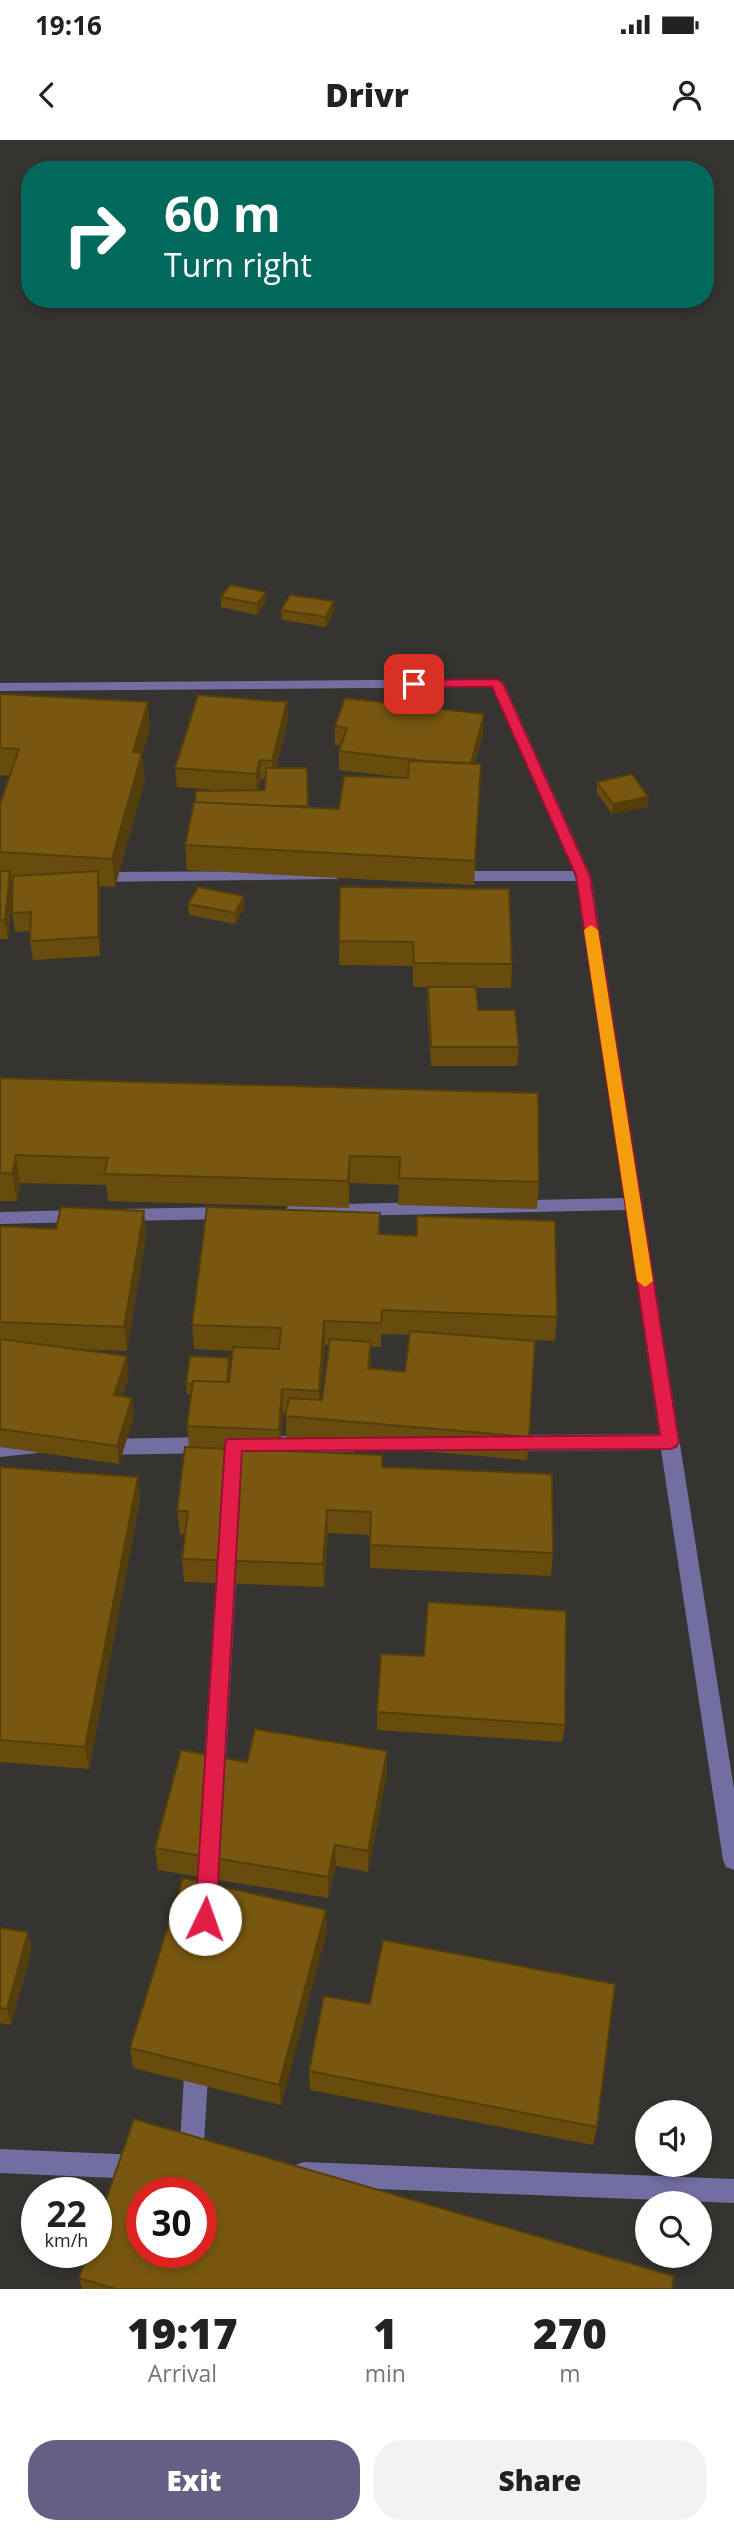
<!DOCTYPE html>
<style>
body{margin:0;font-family:"Open Sans",sans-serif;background:#f2f2f2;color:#222;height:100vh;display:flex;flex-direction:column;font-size:26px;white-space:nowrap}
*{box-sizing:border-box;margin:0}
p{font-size:23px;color:#767676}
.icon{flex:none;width:38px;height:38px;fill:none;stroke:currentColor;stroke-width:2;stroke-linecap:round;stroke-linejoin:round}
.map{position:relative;height:2149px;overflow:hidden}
.details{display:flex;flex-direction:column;background:#fff;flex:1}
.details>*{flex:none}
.guide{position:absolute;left:21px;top:21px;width:693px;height:147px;border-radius:28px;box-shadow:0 4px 10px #0003;background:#00695c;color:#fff;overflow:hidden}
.controls{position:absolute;left:635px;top:1960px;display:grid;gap:14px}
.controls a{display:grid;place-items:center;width:77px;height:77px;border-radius:50%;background:#fff;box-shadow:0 4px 10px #0003;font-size:35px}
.speed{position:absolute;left:21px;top:2037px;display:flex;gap:14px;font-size:35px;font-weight:700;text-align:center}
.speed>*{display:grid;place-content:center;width:91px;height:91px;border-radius:50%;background:#fff;box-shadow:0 4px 10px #0003;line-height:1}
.speed small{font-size:18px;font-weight:400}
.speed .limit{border:10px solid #d22;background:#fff;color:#111}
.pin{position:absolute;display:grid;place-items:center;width:60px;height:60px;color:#fff;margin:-30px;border-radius:14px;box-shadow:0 4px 10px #0006}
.me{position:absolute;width:77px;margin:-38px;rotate:3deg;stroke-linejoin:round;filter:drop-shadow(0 0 5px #0008)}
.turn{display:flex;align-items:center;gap:24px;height:147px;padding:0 28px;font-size:32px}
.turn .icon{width:91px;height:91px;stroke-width:2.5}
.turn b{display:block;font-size:49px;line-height:60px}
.eta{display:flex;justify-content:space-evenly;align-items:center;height:119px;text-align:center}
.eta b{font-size:42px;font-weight:800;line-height:49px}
.cta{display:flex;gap:14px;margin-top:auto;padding:14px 28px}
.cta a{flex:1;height:80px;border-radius:28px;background:#646083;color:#fff;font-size:28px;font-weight:800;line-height:80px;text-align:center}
.cta a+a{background:#f2f2f2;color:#222}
.status{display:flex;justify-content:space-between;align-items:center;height:49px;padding:0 35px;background:#fff;direction:ltr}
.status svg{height:19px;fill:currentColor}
header{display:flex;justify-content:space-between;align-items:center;height:91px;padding:0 28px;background:#fff;font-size:32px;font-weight:800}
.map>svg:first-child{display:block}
</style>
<div class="status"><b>19:16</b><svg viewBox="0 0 49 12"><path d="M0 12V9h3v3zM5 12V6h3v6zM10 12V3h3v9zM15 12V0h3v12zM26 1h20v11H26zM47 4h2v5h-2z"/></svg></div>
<header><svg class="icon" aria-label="back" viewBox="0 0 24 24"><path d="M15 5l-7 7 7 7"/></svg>Drivr<svg class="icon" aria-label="person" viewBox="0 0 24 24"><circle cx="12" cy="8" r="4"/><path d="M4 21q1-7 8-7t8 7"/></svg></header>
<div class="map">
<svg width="734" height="2149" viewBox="0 0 734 2149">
<rect width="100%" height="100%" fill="#363430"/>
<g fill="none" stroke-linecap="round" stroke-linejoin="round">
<!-- minor -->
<path fill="#736ea2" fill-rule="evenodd" d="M497,539L504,543L591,736L734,1649V1730L726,1727L723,1720L661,1310L504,1311L497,1308L494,1303L497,1298L504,1295L659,1294L626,1070L294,1077L288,1076L285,1071L288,1066L294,1065L624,1058L576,741H451L443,736L451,731H573L492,547L0,551V543Z
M332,731L337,733L340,736L337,739L94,742L86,737L94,732Z
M227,1067L233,1068L236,1073L233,1078L227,1079L122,1081L116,1080L113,1075L116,1070L122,1069Z
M80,1070L86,1071L89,1076L86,1081L80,1082L0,1084V1072Z
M259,1296H353L360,1299L363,1304L360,1309L353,1312H259L252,1309L249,1304L252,1299Z
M210,1297L217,1300L220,1305L217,1310L210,1313L101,1315L94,1312L91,1307L94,1302L101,1299Z
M31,1300L38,1303L41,1308L38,1313L0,1317V1301Z
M227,1414L234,1416L237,1422L225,1638L222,1645L214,1648L206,1645L203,1638L217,1422L220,1416Z
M197,1909L205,1913L209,1921L203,2019L200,2028L191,2031L182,2028L179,2019L185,1921L189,1913Z
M0,2009L139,2015L148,2018L151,2027L148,2036L139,2039L0,2033Z
M304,2022L734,2039V2063L304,2046L295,2043L292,2034L295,2025Z"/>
</g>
<!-- wall -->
<path fill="#674c0e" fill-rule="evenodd" d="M221,457L266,462L257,475L221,467Z
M281,470L334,471L326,487L282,480Z
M0,554L150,589L142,616L145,640L115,747L99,746L100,816L33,820L30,801L31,791L15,792L12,773L13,740H11L12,750L8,799H0V664L10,636L0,635Z
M287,562L288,581L276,628H307L308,668L339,669L408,638L339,630V611L341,605H335V586L483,593L475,624L480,648L474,745L187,730L185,705L229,651L177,647L175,628ZM261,639H265V650H258Z
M597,642L648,657L647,667L612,674L597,653Z
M340,747L512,824L511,848H476L478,870L519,907L517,926H431L427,866L428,847H413V826L339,825Z
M244,756V767L236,784L189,775L188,764Z
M0,938L539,1042L537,1069L398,1065L399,1045L350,1043L349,1068L108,1061L106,1045L20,1043L17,1061H0Z
M144,1071L146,1095L127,1211L74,1209L129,1235L122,1256L132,1258L134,1276L119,1324L0,1307V1086L56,1089Z
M380,1073V1094L557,1177L555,1201L511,1199L529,1297L527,1320L286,1300V1273H283L280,1311L382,1315V1327L553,1413L551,1436L370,1428V1395L328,1393L324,1447L184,1442L182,1419L185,1394H180L177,1371L189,1307L187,1286L191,1254H187L186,1244L229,1218L230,1228L232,1211L194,1209L192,1185ZM381,1194L410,1195L405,1232L371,1228V1207H381ZM325,1205H330L322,1260H320Z
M0,1327L138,1337L140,1360L89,1629L0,1622Z
M424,1516L565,1585L562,1602L377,1590V1572Z
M247,1622L387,1633L368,1732L336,1726L328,1758L158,1730L155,1708Z
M326,1770L327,1791L281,1965L133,1928L130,1908Z
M0,1788L32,1808L11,1885L0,1883Z
M370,1864L597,1987L593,2005L310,1950L309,1931Z
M79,2138L672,2149H82Z"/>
<!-- shaded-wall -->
<path fill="#543e0b" d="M266,452V462L257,475V464Z
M334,461V471L326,487V477Z
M148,562L150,589L142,616L145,640L115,747L112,719L133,612Z
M287,562L288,581L273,640L272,621Z
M484,574L483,593L469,645L470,627Z
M260,620L261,639L257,653L256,634Z
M648,657L647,667L612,674L613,664Z
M10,731L12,750L8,799L5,780Z
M98,731L100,750V816L98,797Z
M244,756V767L236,784L235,773Z
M16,1015L20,1043L17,1061L12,1034Z
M350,1016V1043L349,1068L348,1041Z
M144,1071L146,1095L127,1211L124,1187Z
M324,1181L325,1205L319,1275V1251Z
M371,1202V1226L368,1252V1228Z
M127,1216L129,1235L116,1274L114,1255Z
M229,1218L230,1228L227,1256L226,1246Z
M282,1249L283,1273L280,1313L279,1290Z
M132,1258L134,1276L119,1324L117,1306Z
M138,1337L140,1360L89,1629L85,1607Z
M327,1370L328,1393L324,1447L323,1424Z
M387,1611V1633L368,1732V1711Z
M335,1705L336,1726L328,1758V1737Z
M326,1770L327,1791L281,1965L279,1945Z
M28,1792L32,1808L11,1885L7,1869Z"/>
<!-- building -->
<path fill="#785810" stroke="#543e0b" stroke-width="2" fill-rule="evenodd" d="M230,445L266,452L257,464L221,457Z
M290,455L334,461L326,477L281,470Z
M0,554L148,562L133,612L142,613L112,719L0,712V664L19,609L0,608Z
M198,555L287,562L272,621L260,620L256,634L175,628Z
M345,558L484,574L471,623L425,621L339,611L347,588L335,586Z
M409,621L481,624L475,721L185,705L194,662L339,669L344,636L408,638Z
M266,628H307L308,666H279L195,662L196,651L265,650Z
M632,634L648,657L613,664L597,642Z
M0,731H10L5,780H0Z
M98,731V797L30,801L31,772L12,773L13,736Z
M198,747L244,756L235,773L188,764Z
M340,747L509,749L512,824L414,823L413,802L339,801Z
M428,847H476L478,870H515L519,907H431Z
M0,938L538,953L539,1042L399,1038L400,1017L350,1016L348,1041L104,1034L108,1018L16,1015L12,1034L0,1033Z
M61,1067L144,1071L124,1187L0,1182V1086L56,1089Z
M207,1067L380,1073L378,1094L417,1096V1076L555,1081L557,1177L382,1170L381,1183L324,1181L319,1251L282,1249L279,1290L187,1286L193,1241L229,1242L233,1207L279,1209L281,1188L192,1185Z
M410,1191L535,1201L529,1297L285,1276L289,1258L322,1260L330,1199L371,1202L368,1228L405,1232Z
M0,1199L127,1216L114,1255L132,1258L117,1306L0,1289Z
M190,1216L229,1218L227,1242L193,1241L192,1244H186Z
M185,1307L382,1315V1327L552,1334L553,1413L370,1405L371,1372L327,1370L323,1424L182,1419L188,1371H177Z
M0,1327L138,1337L85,1607L0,1600Z
M428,1462L566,1471L565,1585L377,1572L381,1514L424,1516Z
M255,1589L387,1611L368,1711L335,1705L328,1737L155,1708L181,1610L247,1622Z
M183,1738L326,1770L279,1945L130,1908Z
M0,1788L28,1792L7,1869L0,1868Z
M383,1800L615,1844L597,1987L309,1931L324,1856L370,1864Z
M134,1979L674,2136L672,2149H116L79,2138L88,2112H96V2089ZM142,2053H201V2112H142Z"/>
<!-- route -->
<path fill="#e11d48" stroke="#92132f" stroke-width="2" d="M497,539L503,543L590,736L679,1302L676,1307L670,1309L242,1311L216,1779L213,1785L205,1788L198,1785L195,1779L225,1304L227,1299L660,1295L576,736L492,547H414L408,544L414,540Z"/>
<!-- slow -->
<path fill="#f59e0b" d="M591,785L598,790L653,1141L645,1147L637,1141L584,790Z"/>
</svg>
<div class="controls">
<a><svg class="icon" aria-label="sound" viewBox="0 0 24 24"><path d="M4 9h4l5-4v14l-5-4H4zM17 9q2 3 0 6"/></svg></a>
<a><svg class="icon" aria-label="search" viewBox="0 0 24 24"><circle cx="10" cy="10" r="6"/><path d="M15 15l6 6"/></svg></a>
</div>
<div class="speed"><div>22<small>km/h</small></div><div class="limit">30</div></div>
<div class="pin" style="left:414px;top:544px;background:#d93025"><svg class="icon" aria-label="arrive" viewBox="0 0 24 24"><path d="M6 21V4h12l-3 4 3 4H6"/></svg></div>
<svg class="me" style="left:205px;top:1779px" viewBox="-20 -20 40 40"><circle r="19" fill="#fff"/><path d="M0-13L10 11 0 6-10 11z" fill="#e11d48"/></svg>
<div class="guide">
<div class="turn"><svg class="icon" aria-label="right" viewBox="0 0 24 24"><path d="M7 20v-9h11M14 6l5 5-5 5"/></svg><div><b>60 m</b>Turn right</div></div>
</div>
</div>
<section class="details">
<div class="eta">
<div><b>19:17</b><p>Arrival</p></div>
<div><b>1</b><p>min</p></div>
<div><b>270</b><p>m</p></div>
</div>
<div class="cta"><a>Exit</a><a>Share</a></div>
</section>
